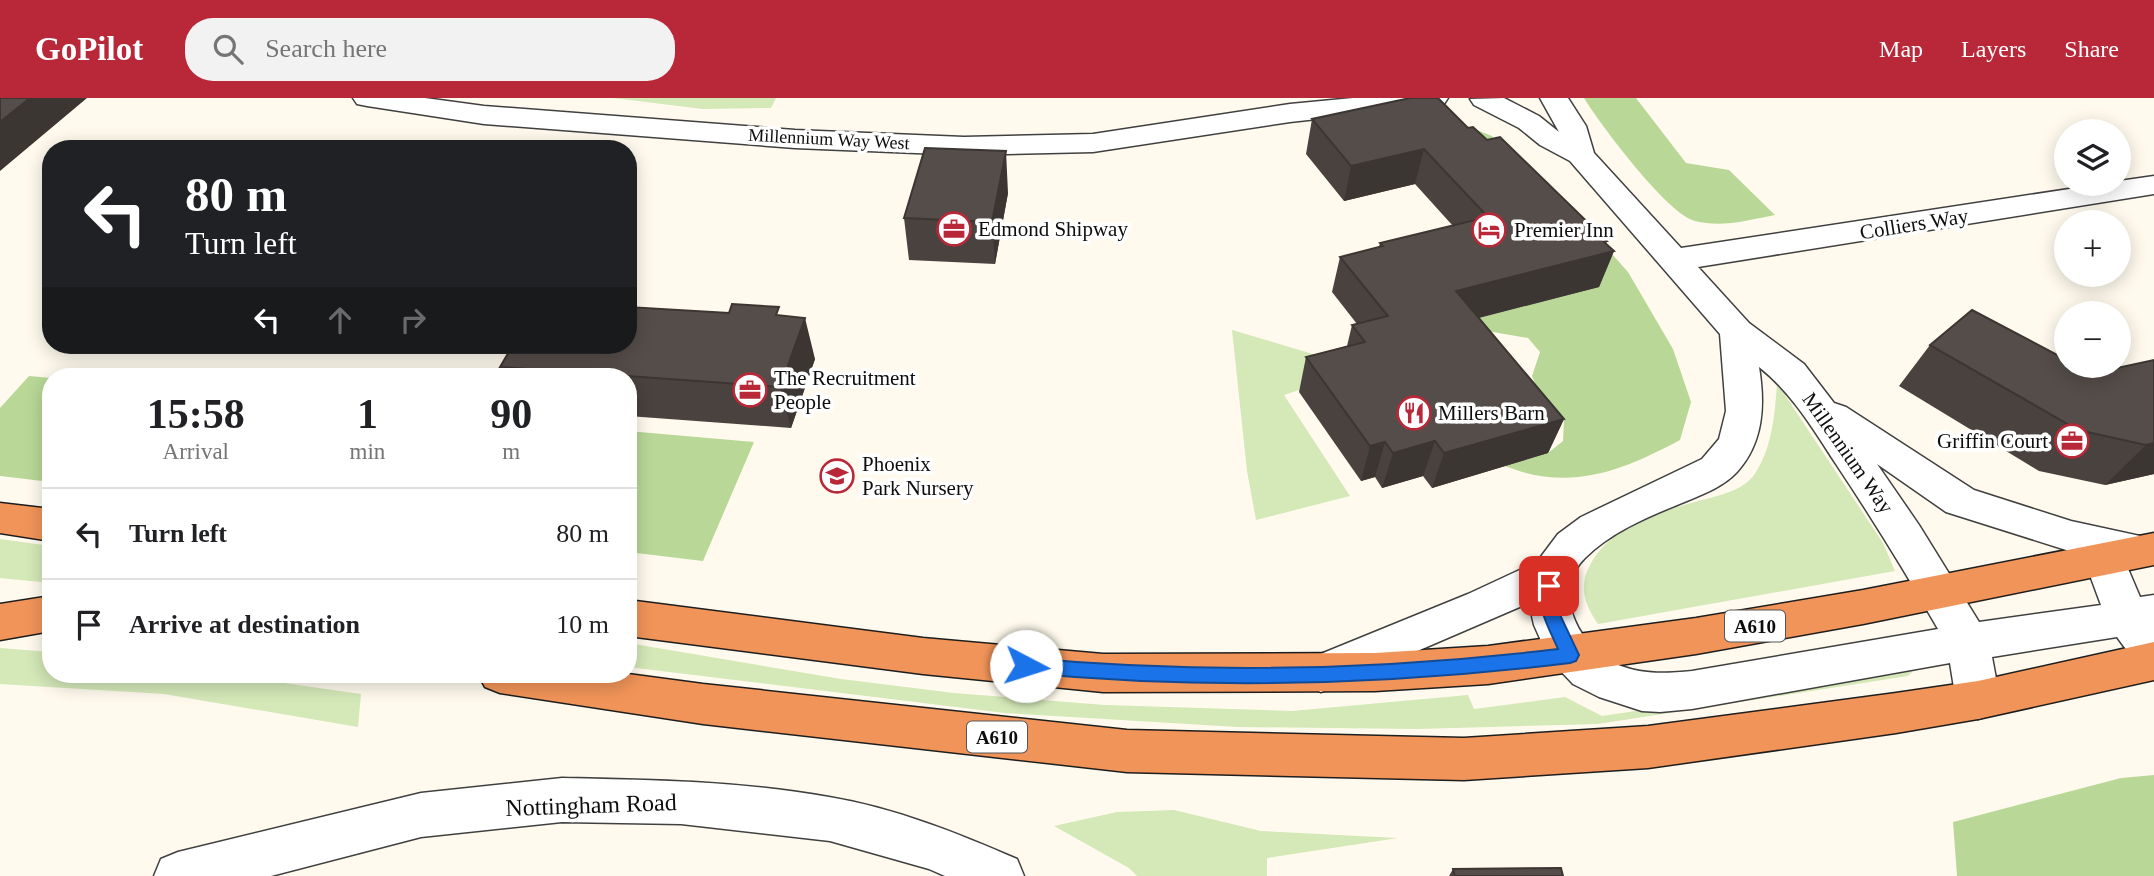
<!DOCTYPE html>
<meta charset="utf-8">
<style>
body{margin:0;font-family:"Times New Roman",serif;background:#f2f2f2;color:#202124;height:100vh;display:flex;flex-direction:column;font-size:26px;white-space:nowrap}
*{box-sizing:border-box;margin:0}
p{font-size:23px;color:#757577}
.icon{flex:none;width:38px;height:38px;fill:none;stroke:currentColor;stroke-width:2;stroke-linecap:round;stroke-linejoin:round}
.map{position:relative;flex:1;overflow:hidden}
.side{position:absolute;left:42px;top:270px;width:595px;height:315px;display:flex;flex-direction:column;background:#fff;border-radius:28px;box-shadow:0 4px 18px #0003}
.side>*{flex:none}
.banner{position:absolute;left:42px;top:42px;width:595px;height:214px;border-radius:28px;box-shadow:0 4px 18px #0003;background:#202124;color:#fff;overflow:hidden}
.tools{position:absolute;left:2054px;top:21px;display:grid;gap:14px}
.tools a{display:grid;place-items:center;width:77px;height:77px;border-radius:50%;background:#fff;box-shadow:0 4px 18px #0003;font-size:35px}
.pin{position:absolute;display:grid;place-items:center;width:60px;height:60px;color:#fff;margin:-30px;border-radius:14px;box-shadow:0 4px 10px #0006}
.me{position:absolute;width:77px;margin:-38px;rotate:95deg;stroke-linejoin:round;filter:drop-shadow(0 0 5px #0008)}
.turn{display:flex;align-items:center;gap:24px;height:147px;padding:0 28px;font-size:32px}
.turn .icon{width:91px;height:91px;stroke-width:2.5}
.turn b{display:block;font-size:49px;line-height:60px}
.lanes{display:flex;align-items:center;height:66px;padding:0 28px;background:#0003;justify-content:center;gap:35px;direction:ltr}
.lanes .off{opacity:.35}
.eta{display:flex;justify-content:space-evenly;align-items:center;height:119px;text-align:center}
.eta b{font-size:42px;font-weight:700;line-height:49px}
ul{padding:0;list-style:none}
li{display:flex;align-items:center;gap:21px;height:91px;padding:0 28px;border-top:2px solid #e0e0e0}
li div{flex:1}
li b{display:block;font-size:26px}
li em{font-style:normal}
header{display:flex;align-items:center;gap:42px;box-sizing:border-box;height:98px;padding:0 35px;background:#b92839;color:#fff}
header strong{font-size:33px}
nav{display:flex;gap:38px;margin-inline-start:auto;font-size:24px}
.search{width:490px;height:63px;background:#f2f2f2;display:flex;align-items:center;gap:18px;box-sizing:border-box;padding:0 24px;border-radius:28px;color:#757577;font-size:26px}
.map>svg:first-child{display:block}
</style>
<header>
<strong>GoPilot</strong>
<div class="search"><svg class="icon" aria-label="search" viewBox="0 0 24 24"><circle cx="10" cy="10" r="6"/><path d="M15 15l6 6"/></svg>Search here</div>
<nav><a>Map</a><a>Layers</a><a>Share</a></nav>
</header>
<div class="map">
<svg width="2154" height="778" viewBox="0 0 2154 778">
<rect width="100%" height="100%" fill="#fffaed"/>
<!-- green -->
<path fill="#d4e8b8" d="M613,0H776L771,10L703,11Z
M1232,232L1313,256L1329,282L1284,297L1350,398L1256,422L1247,373Z
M1777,285L1883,445L1895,473L1598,526C1585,507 1578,489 1590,467C1610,430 1653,415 1691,405C1711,399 1741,395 1754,377C1772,352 1775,315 1777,285Z
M0,441L51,448V485L0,480Z
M628,545L841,581L954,595L1105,607L1292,613L1468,597L1474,611L1565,599L1602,618L1914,572L1908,578L1598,626L1417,631L1238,629L1005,615L628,569Z
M0,550L51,554V576H220L361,596L358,629L164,596L0,586Z
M1174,712L1261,733L1398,740L1267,760V778H1137L1129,770L1054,728L1117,714Z"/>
<!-- forest -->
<path fill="#b9d897" d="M1584,0H1636L1686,65L1729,72L1775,117C1748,122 1722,130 1695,123C1667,116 1600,26 1584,0Z
M1459,25L1492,38L1503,57L1548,84L1628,174L1673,251L1691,304L1680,342C1622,373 1570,394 1505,368L1548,355L1563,343L1564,321L1542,303L1532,278L1540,254L1528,240L1493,234L1464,252L1415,236L1598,189Z
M29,278L51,280V384L0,378V310Z
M628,333L754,344L703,463L628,454Z
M2154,677V778H1957L1953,724L2121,680Z"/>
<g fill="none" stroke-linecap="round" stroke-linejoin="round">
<defs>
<path id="minor" d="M353,0H425L484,8L795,32L964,39L1093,36L1290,6L1353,0H1448L1444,6L1434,8L1290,24L1093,54L964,57L795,50L484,26L367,8L357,6Z
M1504,0L1539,18L1559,34L1540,0H1568L1586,28L1594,55L1681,150L2102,86H2119V83L2154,78V96L1698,169L1749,225L1804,266L1834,305L1846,309L1974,392L2071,423L2154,441V465L2141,469L2126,466L2140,499L2154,497V574L2139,569L2117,539L1992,559L2000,602L1994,616L1978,621L1962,616L1956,602L1950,565L1692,611L1660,614L1642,613L1599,599L1573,586L1554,566L1546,554L1534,527L1529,505L1336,588L1321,594L1306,588L1299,575L1306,562L1468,496L1537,464L1558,436L1581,419L1702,361L1719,341L1726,313L1720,236L1570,63L1540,47L1519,30L1474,7L1470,1ZM1759,269C1792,295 1813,331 1836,366C1872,420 1906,475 1938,531L1692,573C1668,575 1647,577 1624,569C1581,555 1549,495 1585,460C1610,435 1645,420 1677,407C1698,398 1721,391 1737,374C1764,344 1765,306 1759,269ZM1877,366L1946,414L2085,458L2084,461L2101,507L1979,524L1919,427Z
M562,680C651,682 741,683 829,699C895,710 957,735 1017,761L1024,778H945L929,771L830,743L681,726L562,724L421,739L271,778H154L161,761L178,754L421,695Z"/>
<path id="highway" d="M0,405L51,411V443L0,435Z
M2154,435V467L1863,526L1696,556L1488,586L1375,593L1103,594L923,576L628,538V502L923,540L1103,556L1375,555L1488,548L1696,520L1863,492Z
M51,498V533L0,542V506Z
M2154,544V582L1978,621L1896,635L1648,670L1464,682L1127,674L703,626L500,595L485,589L478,576H628L703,586L1127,632L1464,640L1648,628L1896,595L1978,583Z"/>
</defs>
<!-- minor casing -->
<use href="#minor" stroke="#404040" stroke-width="3"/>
<!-- highway casing -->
<use href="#highway" stroke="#1e1e1e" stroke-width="3"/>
<!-- minor -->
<use href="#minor" fill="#fff" fill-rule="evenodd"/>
<!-- highway -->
<use href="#highway" fill="#f19459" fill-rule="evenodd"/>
</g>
<!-- wall -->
<path fill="#49423f" d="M1312,21L1468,30L1487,42L1614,153L1599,189L1479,220L1564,321L1548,355L1432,390L1423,378L1382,390L1375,379L1361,383L1299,294L1306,259L1347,248L1352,227L1357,226L1332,194L1340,159L1379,149L1380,145L1453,128L1415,86L1344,103L1306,56Z
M1008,95L995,166L909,162L904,120Z
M633,209L781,218L815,261L791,330L628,318V278H505L500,269Z
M1930,247L2067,268L2108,272L2154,262V376L2105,387L2039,373L1899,288Z
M1453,771L1563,778H1449Z"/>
<!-- shaded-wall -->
<path fill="#3c3633" d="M30,0H87L0,73V24Z
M1424,51L1415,86L1344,103L1351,68Z
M1006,53L1008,95L995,166L992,124Z
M1607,143L1601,157L1614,153L1599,189L1445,228L1456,193Z
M629,200L645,241L628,218V202Z
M805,220L815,261L791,330L780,289Z
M1564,321L1548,355L1432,390L1444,355Z
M1435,343L1423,378L1382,390L1393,355Z
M1385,344L1375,379L1361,383L1370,348Z
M2154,345V376L2105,387L2146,347Z"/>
<!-- building -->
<path fill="#554d49" stroke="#3c3633" stroke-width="2" d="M0,0H30L0,24Z
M1410,0H1438L1468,30L1473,29L1487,42L1500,39L1607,143L1604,144L1614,153L1456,193L1564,321L1444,355L1435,343L1393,355L1385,344L1370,348L1306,259L1365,244L1352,227L1388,218L1340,159L1383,148L1380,145L1488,119L1424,51L1351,68L1312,21Z
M925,50L1006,53L992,124L904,120Z
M732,206L779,209L776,217L805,220L780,289L500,269L513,247H628V209L729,215Z
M1972,212L2067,262V268H2087L2108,272L2154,262V345L2146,347L2078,332L1930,247Z
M1561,770L1563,778H1455L1453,771Z"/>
<!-- route -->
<path fill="#1a73e8" stroke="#114b97" stroke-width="2" d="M1549,481L1555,483L1561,519L1579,557L1576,563L1570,565C1390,587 1206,592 1026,575L1020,573L1017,568L1020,562L1026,560C1202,576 1383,572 1558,551C1550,532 1533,504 1543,483Z"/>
<!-- icons -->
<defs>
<symbol id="office-ring" viewBox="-11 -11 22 22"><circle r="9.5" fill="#fff" stroke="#b92839" stroke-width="1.5"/><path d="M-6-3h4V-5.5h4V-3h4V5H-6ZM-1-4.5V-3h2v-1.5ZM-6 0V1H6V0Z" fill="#b92839"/></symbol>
<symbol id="hotel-ring" viewBox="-11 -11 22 22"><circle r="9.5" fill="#fff" stroke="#b92839" stroke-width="1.5"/><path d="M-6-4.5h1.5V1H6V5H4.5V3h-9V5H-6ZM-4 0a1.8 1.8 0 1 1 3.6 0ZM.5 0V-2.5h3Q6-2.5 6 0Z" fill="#b92839"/></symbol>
<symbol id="restaurant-ring" viewBox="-11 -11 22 22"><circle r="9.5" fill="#fff" stroke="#b92839" stroke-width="1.5"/><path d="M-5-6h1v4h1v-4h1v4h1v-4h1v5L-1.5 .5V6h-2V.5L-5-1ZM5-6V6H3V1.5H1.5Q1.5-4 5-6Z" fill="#b92839"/></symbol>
<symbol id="school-ring" viewBox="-11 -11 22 22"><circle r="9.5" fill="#fff" stroke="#b92839" stroke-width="1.5"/><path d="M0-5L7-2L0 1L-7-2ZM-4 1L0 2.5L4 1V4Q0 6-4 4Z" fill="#b92839"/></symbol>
</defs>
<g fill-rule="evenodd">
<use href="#office-ring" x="935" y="112" width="38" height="38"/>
<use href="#hotel-ring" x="1470" y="113" width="38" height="38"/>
<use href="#office-ring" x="731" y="273" width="38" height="38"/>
<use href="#restaurant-ring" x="1395" y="296" width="38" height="38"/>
<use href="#office-ring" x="2053" y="324" width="38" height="38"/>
<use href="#school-ring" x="818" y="359" width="38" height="38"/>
</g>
<g text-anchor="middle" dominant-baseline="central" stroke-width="7" stroke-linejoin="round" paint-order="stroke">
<!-- far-street labels -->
<g font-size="18" fill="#0d0d0d" stroke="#fff">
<text transform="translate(829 41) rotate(3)">Millennium Way West</text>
</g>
<!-- shield labels -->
<g fill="#fff" stroke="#565656" stroke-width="2">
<rect x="1725" y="512.5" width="60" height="31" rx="5"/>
<rect x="967" y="623.5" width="60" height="31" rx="5"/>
</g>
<g font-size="19" font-weight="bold" fill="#0d0d0d">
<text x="1755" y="528">A610</text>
<text x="997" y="639">A610</text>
</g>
<!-- street labels -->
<g font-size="21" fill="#0d0d0d" stroke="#fff">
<text transform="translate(1914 126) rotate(-9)">Colliers Way</text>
<text transform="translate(1848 355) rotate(55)">Millennium Way</text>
</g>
<!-- poi labels -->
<g font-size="21" fill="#0d0d0d" stroke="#fff" text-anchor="start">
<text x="978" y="131">Edmond Shipway</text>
<text x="1514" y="132">Premier Inn</text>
<text x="774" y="280">The Recruitment<tspan x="774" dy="24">People</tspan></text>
<text x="1438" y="315">Millers Barn</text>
<text x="2048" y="343" text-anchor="end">Griffin Court</text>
<text x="862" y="366">Phoenix<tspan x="862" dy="24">Park Nursery</tspan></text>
</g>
<!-- near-street labels -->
<g font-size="24" fill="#0d0d0d" stroke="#fff">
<text transform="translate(591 707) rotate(-2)">Nottingham Road</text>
</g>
</g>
</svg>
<div class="tools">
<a><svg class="icon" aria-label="layers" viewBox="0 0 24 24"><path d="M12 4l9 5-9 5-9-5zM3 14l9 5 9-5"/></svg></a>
<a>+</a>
<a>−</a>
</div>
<div class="pin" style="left:1549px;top:488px;background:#d93025"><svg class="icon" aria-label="arrive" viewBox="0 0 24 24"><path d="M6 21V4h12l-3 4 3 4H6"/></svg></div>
<svg class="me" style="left:1026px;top:568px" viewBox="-20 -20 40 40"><circle r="19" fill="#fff"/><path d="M0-13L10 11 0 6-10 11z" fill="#1a73e8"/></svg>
<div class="banner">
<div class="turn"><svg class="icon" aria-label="left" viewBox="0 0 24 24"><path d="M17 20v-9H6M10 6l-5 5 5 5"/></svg><div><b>80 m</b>Turn left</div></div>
<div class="lanes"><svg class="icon" aria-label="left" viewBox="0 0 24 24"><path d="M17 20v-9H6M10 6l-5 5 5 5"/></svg><svg class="icon off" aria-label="ahead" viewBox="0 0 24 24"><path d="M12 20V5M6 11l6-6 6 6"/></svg><svg class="icon off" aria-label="right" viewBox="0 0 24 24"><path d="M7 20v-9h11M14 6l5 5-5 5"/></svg></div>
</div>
<section class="side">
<div class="eta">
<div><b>15:58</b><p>Arrival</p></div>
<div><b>1</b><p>min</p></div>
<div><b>90</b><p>m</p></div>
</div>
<ul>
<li><svg class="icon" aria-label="left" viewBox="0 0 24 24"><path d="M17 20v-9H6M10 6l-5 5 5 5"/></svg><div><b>Turn left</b></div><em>80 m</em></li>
<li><svg class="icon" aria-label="arrive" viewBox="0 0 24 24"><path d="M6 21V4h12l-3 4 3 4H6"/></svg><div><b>Arrive at destination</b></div><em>10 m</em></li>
</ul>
</section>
</div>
